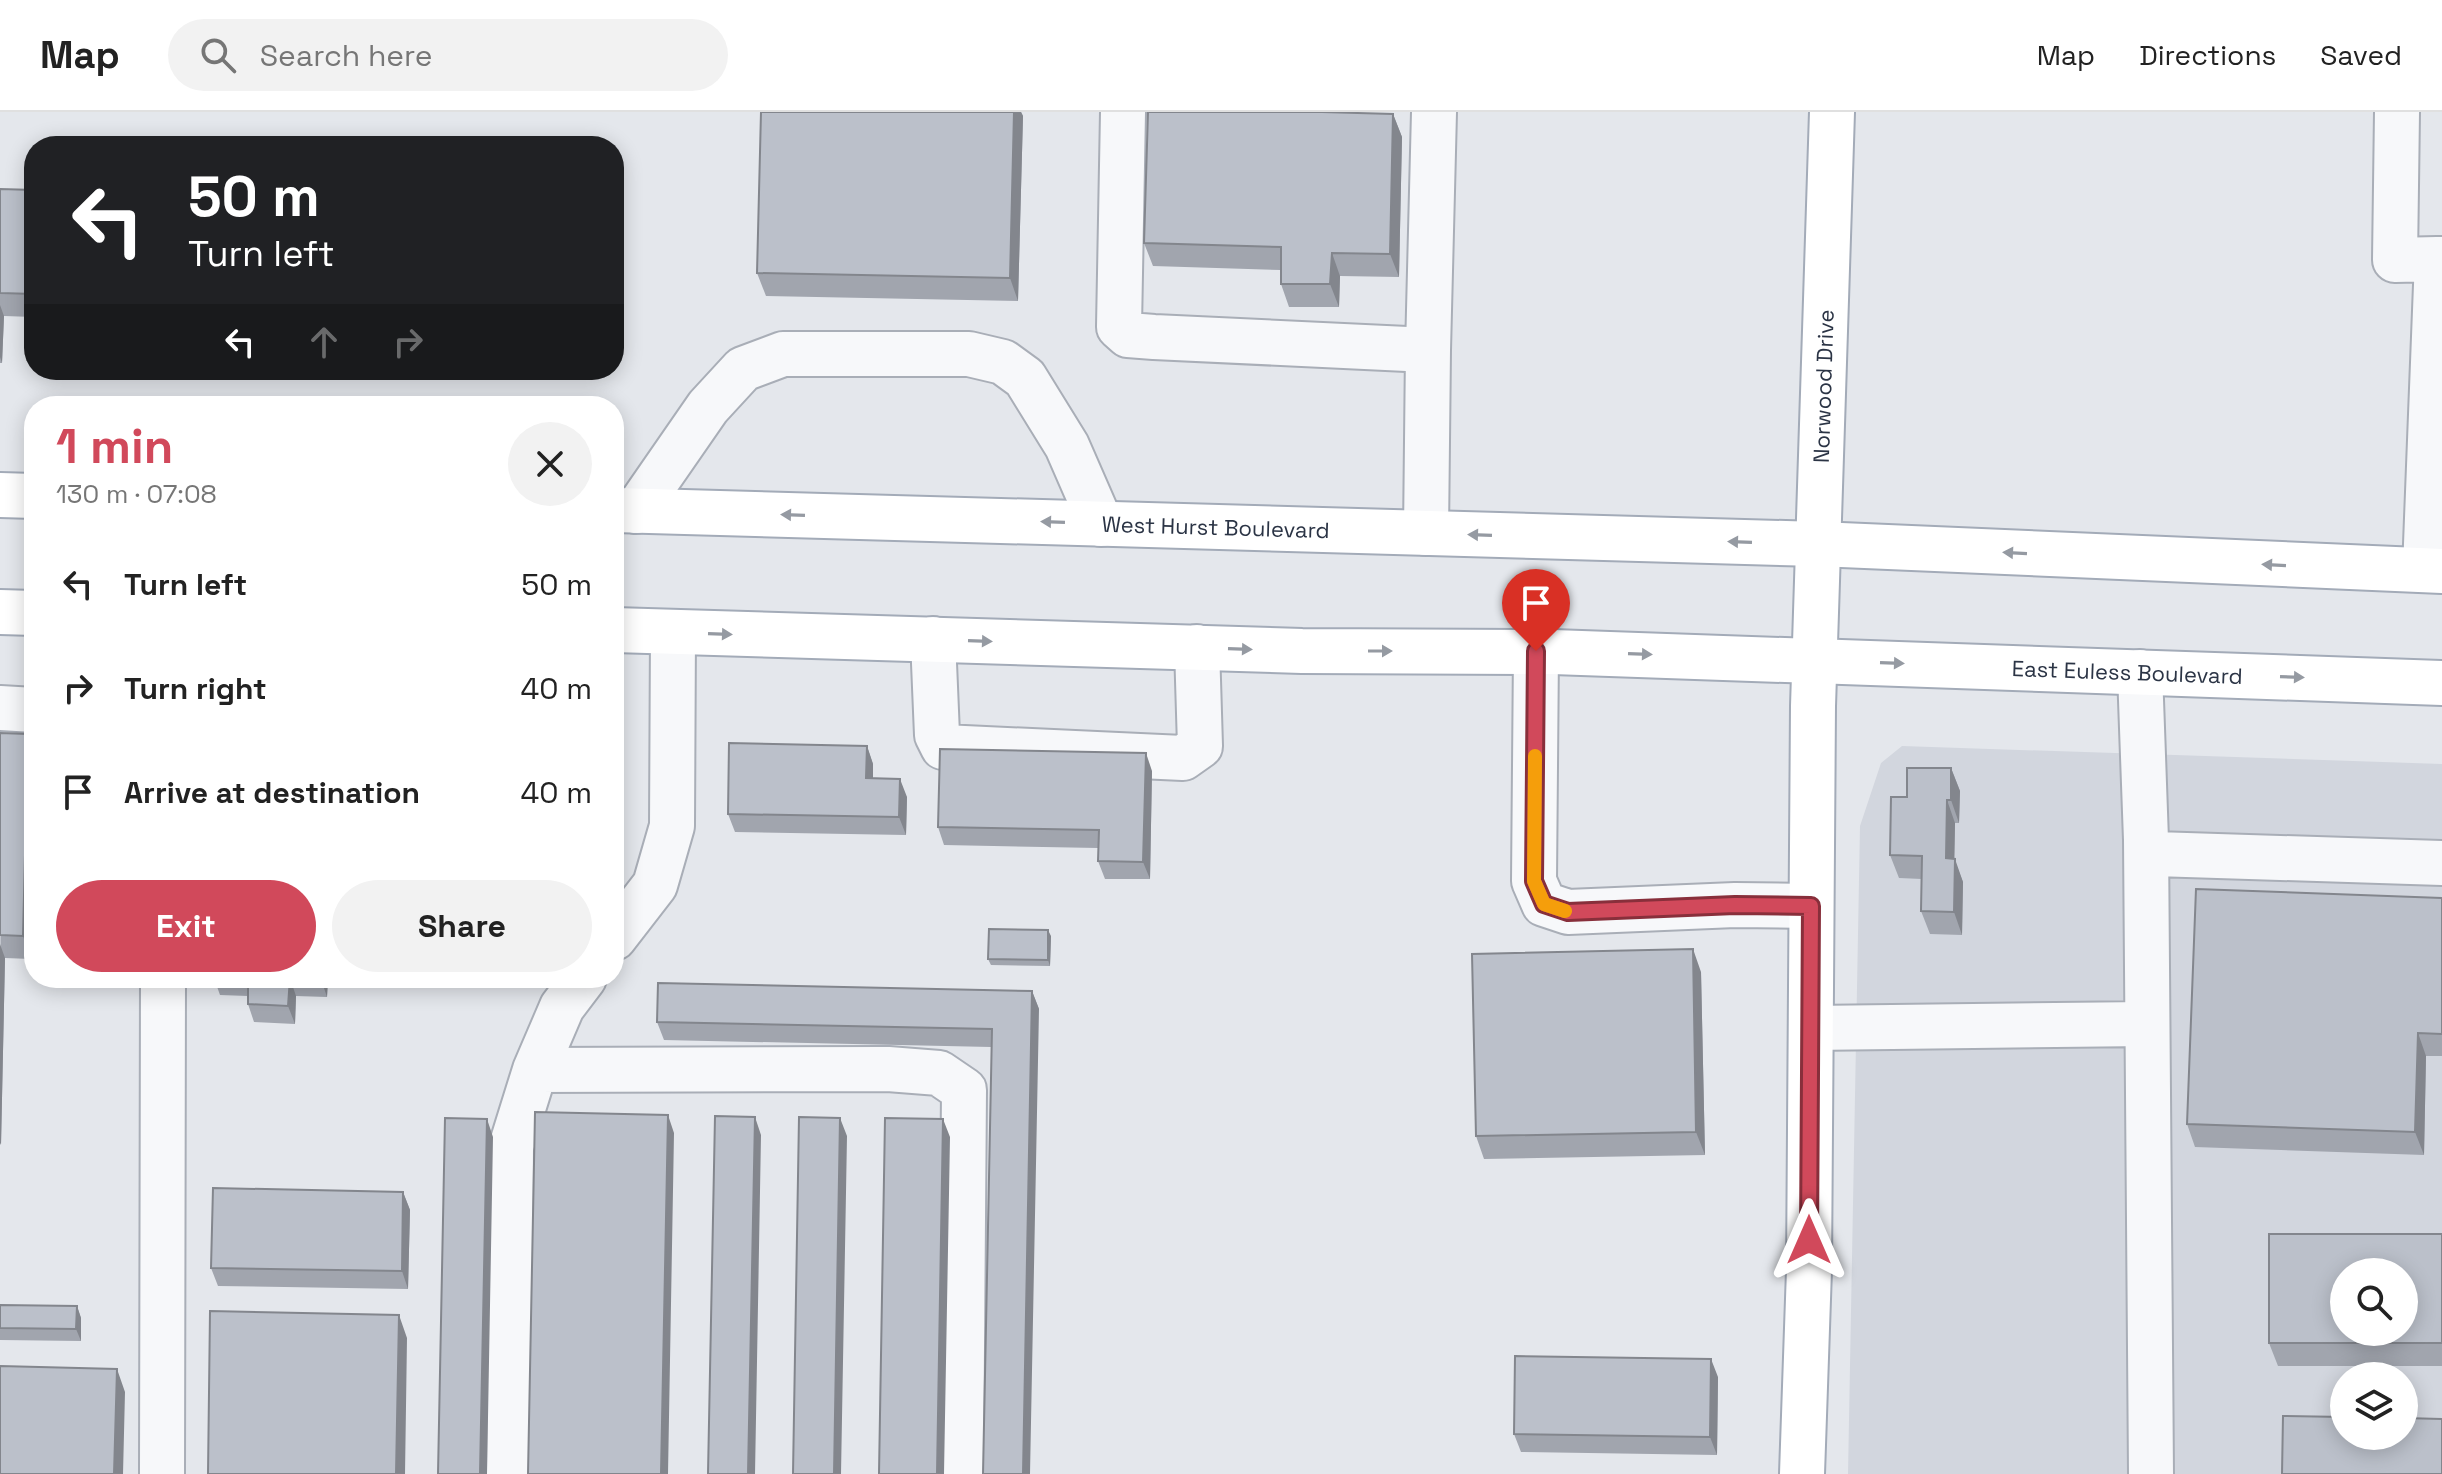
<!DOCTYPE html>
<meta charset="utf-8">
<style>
body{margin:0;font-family:"Space Grotesk",sans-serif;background:#f2f2f2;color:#222;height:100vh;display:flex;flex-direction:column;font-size:30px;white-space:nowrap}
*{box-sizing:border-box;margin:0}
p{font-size:26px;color:#767676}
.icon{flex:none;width:44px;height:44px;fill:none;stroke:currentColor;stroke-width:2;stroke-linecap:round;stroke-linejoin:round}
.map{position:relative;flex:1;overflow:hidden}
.drawer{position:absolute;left:24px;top:284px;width:600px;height:592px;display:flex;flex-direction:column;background:#fff;border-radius:32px;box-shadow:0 4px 20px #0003}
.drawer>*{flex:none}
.banner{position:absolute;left:24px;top:24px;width:600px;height:244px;border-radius:32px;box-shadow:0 4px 20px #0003;background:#202124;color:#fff;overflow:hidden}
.fabs{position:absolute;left:2330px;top:1146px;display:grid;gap:16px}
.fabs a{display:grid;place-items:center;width:88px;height:88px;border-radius:50%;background:#fff;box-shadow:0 4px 20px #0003;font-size:40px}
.pin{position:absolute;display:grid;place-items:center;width:68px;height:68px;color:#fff;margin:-82px -34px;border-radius:50% 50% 50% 0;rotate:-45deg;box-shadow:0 0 8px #0007}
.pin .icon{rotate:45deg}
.me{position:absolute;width:88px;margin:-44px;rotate:0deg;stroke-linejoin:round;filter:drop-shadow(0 0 6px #0008)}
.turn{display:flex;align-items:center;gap:28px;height:168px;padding:0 32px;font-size:36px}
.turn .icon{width:104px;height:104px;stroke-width:2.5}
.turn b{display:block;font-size:56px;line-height:68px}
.lanes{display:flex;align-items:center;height:76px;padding:0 32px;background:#0003;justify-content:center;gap:40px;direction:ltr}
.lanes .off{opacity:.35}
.round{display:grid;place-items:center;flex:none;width:84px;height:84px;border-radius:42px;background:#f2f2f2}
.head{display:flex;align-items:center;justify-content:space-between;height:136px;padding:0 32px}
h1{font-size:48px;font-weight:800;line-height:60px;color:#d1495b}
.cta{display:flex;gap:16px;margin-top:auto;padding:16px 32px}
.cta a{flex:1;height:92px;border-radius:48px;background:#d1495b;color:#fff;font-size:32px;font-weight:800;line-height:92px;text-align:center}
.cta a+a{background:#f2f2f2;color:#222}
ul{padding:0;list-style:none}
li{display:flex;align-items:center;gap:24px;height:104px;padding:0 32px}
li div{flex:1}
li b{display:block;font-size:30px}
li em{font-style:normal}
header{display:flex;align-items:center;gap:48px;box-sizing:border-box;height:112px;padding:0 40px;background:#fff;border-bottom:2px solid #e0e0e0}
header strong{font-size:38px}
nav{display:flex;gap:44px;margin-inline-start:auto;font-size:28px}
.search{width:560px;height:72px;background:#f2f2f2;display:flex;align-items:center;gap:20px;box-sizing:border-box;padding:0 28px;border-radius:44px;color:#767676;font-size:30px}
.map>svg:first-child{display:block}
</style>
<header>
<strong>Map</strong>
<div class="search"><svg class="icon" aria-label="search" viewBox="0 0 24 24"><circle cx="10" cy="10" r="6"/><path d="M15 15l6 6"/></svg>Search here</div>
<nav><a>Map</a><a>Directions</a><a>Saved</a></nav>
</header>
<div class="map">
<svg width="2442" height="1362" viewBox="0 0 2442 1362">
<rect width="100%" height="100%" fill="#e4e7ec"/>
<!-- built -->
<path fill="#d2d6de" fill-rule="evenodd" d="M1902,634L2442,652V1362H1848L1860,714L1881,651ZM2344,1160H2404V1220H2344ZM2344,1264H2404V1324H2344Z"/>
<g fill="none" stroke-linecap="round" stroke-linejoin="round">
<defs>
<path id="minor" d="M1123,0L1119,215L1128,223L1154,225L1428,238L1426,421
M2397,0L2395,148L2437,147
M1428,238L1434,0
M636,399L708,295L743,257L783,242H969L1003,250L1025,266L1067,334L1101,412
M2425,458L2437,147H2442
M933,527L937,623L943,635L1183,646L1200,634L1197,535
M1536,539L1534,769L1544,792L1568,800L1735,793L1811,794
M2140,560L2146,728L2155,742L2442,751
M0,596L34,598
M2146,728L2151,1362
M614,826L655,773L672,714L673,520
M1811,916L2147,912
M535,958L888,957L939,961L964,978L961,1362
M162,1362L163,866
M509,1362L511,1035L535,958L562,895L584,866"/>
<g id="major">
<path d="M0,383L34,384"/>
<path id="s1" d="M614,398L1818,432L2442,459"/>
<path d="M0,500L34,501"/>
<path id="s2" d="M614,518L1302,539L1553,540L2442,571"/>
<path id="s3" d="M1802,1362L1809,1158L1813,594L1832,0"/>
</g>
</defs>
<!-- minor casing -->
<use href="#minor" stroke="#a9aeb7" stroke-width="48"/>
<!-- major casing -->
<use href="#major" stroke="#a3abb8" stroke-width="48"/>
<!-- minor -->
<use href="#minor" stroke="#f7f8fa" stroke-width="44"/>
<!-- major -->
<use href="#major" stroke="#fff" stroke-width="44"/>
</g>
<!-- wall -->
<path fill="#a1a5ae" d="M761,0H1021L1023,4L1018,189L766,184L757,161Z
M1393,2L1402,25L1399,165L1340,164L1339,195H1289L1281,172V158L1153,154L1144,131Z
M0,77L34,78V205L4,204L2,251H0Z
M0,621L31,847L5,846L1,1033Z
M867,634L873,652V666L907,685L906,723L735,720L728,702Z
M1951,656L1960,679L1959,711H1955L1954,747L1963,770L1962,823L1930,822L1921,799L1922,767L1899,766L1890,743L1907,685Z
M1152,659L1150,767H1105L1098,749V736L944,733L938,715Z
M2442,786V944H2426L2424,1043L2195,1035L2187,1012Z
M1051,824L1050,854L991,853L988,847Z
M1701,860L1705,1043L1484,1047L1476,1024Z
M214,866H328L327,885L296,884L295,912L254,910L248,892V884L220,883Z
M1032,879L1039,897L991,935L664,928L657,910Z
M403,1080L410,1098L408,1177L218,1174L211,1156Z
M2442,1122V1254H2278L2269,1231Z
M0,1193L77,1194L81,1206V1229L0,1228Z
M1718,1265L1717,1343L1521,1340L1514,1322Z"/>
<!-- shaded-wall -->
<path fill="#83868d" d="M1014,0H1021L1023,4L1018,189L1010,166Z
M1393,2L1402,25L1399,165L1390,142Z
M1332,141L1340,164L1339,195L1330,172Z
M0,193L4,204L2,251L0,245Z
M28,622L34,639V728L31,847L23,824Z
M867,634L873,652V684L866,666Z
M1146,641L1152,659L1150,767L1143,750Z
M1951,656L1960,679L1959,711L1951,688Z
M900,667L907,685L906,723L899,705Z
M1947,688L1955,711L1954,769L1946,746Z
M1955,747L1963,770L1962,823L1954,800Z
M1048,818L1051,824L1050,854L1048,848Z
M0,832L5,846L1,1033L0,1031Z
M1693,837L1701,860L1705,1043L1696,1020Z
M290,866L296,884L295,912L288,894Z
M321,866H328L327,885L321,867Z
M1032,879L1039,897L1030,1362H1023Z
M2418,921L2426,944L2424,1043L2415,1020Z
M668,1003L674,1021L668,1362H661Z
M755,1005L761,1023L755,1362H748Z
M840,1006L847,1024L841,1362H834Z
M487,1007L493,1025L487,1362H480Z
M943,1007L950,1025L944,1362H937Z
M403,1080L410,1098L408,1177L402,1159Z
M77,1194L81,1206V1229L76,1217Z
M399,1203L407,1226L405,1362H396Z
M1711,1247L1718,1265L1717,1343L1710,1325Z
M117,1257L125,1280L123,1362H114Z"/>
<!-- building -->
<path fill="#bbc0ca" stroke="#83868d" stroke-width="2" fill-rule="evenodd" d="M761,0H1014L1010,166L757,161Z
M1148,0H1322L1393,2L1390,142L1332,141L1330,172H1281V135L1144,131Z
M0,77L34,78V182L0,181Z
M0,621L28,622L23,824L0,823Z
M729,631L867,634L866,666L900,667L899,705L728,702Z
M940,637L1146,641L1143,750L1098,749L1099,718L938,715Z
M1907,656H1951V688H1947L1946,746L1955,747L1954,800L1921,799L1922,744L1890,743L1891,685H1907Z
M2196,777L2442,786V922L2418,921L2415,1020L2187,1012Z
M989,817L1048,818V848L988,847Z
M1693,837L1696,1020L1476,1024L1472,842Z
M248,866H290L288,894L248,892Z
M658,871L1032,879L1023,1362H983L992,917L657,910Z
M535,1000L668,1003L661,1362H528Z
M715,1004L755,1005L748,1362H708Z
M799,1005L840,1006L834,1362H793Z
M445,1006L487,1007L480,1362H438Z
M885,1006L943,1007L937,1362H879Z
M213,1076L403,1080L402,1159L211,1156Z
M2269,1122H2442V1231H2269ZM2344,1160H2404V1220H2344Z
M0,1193L77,1194L76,1217L0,1216Z
M210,1199L399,1203L396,1362H208Z
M1515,1244L1711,1247L1710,1325L1514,1322Z
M0,1254L117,1257L114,1362H0Z
M2283,1304L2344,1305V1324H2404V1306L2442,1307V1362H2282Z"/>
<!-- one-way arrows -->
<defs><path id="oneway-solid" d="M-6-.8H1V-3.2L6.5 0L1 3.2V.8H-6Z" transform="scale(2)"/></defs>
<g fill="#959aa2">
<use href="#oneway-solid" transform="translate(793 403) rotate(-178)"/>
<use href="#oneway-solid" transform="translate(1053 410) rotate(-178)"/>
<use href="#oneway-solid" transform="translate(1480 423) rotate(-178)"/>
<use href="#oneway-solid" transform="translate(1740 430) rotate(-178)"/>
<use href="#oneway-solid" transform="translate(2015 441) rotate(-177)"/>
<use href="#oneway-solid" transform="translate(2274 453) rotate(-177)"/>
<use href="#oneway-solid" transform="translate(720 522) rotate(2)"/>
<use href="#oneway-solid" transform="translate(980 529) rotate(2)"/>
<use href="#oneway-solid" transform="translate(1240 537) rotate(2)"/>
<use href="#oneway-solid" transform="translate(1380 539)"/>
<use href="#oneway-solid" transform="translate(1640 542) rotate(2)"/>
<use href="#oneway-solid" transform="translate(1892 551) rotate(2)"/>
<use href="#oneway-solid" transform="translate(2292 565) rotate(2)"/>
</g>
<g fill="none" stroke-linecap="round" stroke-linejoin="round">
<defs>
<path id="route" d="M1536,539L1534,769L1544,792L1568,800L1735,793L1811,794L1809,1128"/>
</defs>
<!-- route casing -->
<use href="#route" stroke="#882f3b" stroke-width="20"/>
<!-- route -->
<use href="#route" stroke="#d1495b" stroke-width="14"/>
<!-- slow -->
<path stroke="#f59e0b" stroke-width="14" d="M1535,644L1534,769L1544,792L1565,799"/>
</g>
<g text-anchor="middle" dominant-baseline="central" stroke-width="8" stroke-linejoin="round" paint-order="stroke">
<!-- street labels -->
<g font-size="22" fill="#2b3445" stroke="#f4f6f9">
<text stroke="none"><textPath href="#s3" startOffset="1088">Norwood Drive</textPath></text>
<text stroke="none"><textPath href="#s1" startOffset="602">West Hurst Boulevard</textPath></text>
<text stroke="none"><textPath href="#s2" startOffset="1514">East Euless Boulevard</textPath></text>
</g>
</g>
</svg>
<div class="fabs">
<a><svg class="icon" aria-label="search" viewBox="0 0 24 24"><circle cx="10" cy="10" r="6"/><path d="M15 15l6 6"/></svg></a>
<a><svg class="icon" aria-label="layers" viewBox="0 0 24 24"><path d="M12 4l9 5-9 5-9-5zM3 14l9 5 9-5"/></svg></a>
</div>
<div class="pin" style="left:1536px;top:539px;background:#d93025"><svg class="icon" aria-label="arrive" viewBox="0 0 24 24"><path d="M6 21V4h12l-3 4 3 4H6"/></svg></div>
<svg class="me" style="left:1809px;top:1128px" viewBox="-20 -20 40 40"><path d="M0-17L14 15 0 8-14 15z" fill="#d1495b" stroke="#fff" stroke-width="4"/></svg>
<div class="banner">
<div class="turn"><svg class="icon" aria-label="left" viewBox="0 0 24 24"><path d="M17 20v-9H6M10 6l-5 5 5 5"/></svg><div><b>50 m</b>Turn left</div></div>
<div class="lanes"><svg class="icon" aria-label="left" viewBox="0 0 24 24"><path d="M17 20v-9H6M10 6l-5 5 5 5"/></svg><svg class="icon off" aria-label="ahead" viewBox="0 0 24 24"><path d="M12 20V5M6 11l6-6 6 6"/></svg><svg class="icon off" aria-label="right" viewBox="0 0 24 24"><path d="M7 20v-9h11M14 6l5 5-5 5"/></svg></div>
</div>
<section class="drawer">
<div class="head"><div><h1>1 min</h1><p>130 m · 07:08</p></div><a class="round"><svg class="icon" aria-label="close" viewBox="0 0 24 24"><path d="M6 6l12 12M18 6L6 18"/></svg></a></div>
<ul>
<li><svg class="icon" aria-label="left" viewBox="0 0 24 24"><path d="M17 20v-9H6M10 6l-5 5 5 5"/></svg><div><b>Turn left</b></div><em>50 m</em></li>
<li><svg class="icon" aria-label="right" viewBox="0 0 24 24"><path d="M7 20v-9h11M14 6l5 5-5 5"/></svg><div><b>Turn right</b></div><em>40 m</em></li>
<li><svg class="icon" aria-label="arrive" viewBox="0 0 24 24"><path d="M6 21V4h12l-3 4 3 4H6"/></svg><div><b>Arrive at destination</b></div><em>40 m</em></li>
</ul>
<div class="cta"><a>Exit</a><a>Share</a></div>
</section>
</div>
